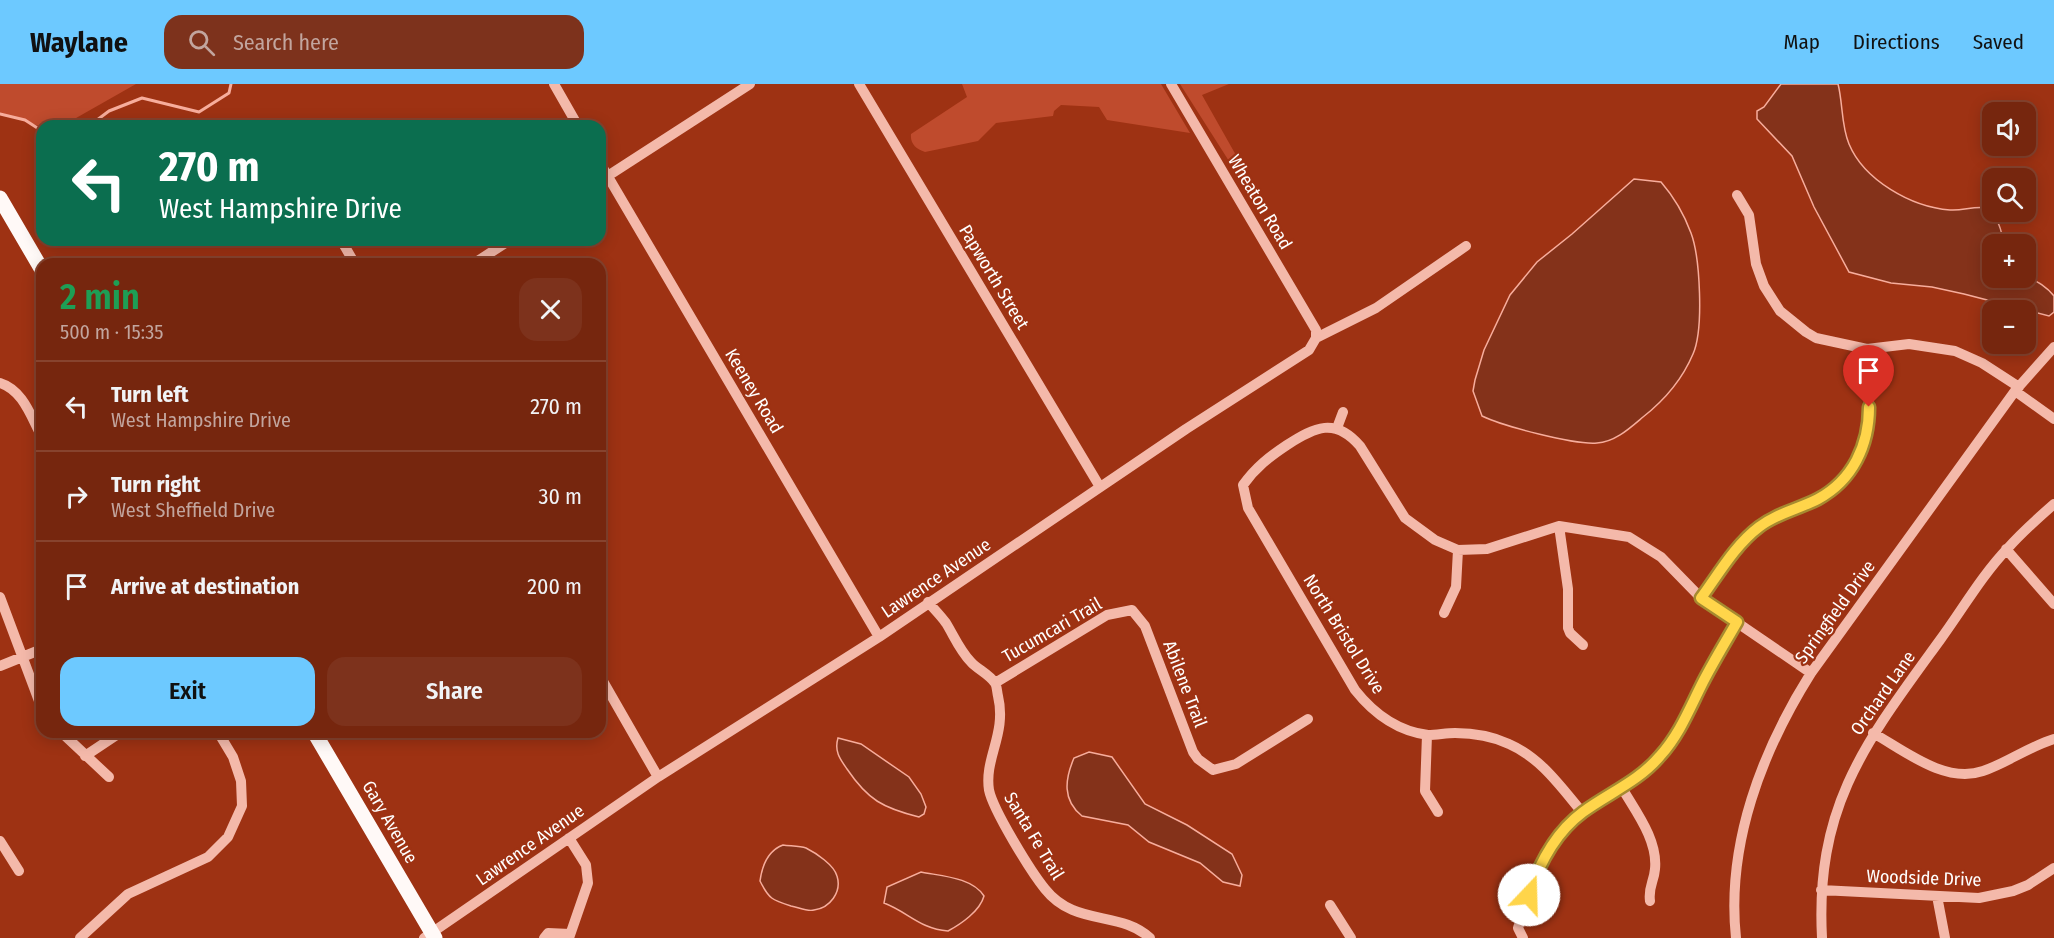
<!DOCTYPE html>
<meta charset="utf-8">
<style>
body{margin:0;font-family:"Fira Sans Condensed",sans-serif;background:#7d321c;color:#f1f3f6;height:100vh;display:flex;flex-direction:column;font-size:22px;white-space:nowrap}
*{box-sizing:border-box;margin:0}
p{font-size:20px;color:#c2a59e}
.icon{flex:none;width:33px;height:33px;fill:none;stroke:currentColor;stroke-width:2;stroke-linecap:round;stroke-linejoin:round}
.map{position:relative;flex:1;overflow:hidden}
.sheet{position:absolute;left:36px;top:174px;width:570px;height:480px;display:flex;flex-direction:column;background:#76260e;border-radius:18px;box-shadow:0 3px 15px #0003,0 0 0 2px #87432e}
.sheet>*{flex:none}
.hud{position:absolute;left:36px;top:36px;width:570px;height:126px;border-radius:18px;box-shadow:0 3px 15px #0003,0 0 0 2px #87432e;background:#0b6e4f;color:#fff;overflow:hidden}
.fabs{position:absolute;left:1982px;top:18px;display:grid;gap:12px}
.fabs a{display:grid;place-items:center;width:54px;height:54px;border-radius:12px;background:#76260e;box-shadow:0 3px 15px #0003,0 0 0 2px #87432e;font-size:30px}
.pin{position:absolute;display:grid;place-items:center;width:51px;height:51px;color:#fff;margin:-62px -26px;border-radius:50% 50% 50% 0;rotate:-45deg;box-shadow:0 0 6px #0007}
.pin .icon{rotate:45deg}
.me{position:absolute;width:66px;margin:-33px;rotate:21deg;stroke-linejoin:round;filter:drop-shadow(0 0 4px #0008)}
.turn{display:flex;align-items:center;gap:21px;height:126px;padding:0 24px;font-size:27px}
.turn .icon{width:78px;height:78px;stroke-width:2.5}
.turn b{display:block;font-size:42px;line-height:51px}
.round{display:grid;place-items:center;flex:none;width:63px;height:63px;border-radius:18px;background:#7d321c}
.head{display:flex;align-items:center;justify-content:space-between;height:102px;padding:0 24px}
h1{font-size:36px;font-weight:600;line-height:45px;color:#1e9e55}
.button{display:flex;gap:12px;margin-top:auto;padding:12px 24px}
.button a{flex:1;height:69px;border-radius:18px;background:#6dc9ff;color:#111;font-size:24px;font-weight:600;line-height:69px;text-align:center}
.button a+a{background:#7d321c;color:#f1f3f6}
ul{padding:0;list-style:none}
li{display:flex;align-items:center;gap:18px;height:90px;padding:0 24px;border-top:2px solid #87432e}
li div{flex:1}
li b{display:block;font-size:22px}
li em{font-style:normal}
header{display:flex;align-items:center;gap:36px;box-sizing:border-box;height:84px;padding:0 30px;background:#6dc9ff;color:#111}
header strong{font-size:28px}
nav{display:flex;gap:33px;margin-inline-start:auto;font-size:21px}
.search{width:420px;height:54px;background:#7d321c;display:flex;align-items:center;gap:15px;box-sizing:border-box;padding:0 21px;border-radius:18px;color:#c2a59e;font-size:22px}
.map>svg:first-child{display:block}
</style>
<header>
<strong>Waylane</strong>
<div class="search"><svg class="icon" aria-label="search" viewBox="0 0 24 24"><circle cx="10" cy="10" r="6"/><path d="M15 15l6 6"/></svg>Search here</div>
<nav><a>Map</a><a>Directions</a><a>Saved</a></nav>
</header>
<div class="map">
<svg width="2054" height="854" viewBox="0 0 2054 854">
<rect width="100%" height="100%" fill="#9e3213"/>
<!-- green -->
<path fill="#bf4b2d" d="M0,0H136L62,42L42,43L0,29Z
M962,0H1161L1190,49L1107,36L1099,23L1061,21L1054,27L1053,32L996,39L978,57L925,68C916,65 910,60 911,50L967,13Z
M1180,0H1229L1202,11L1237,73L1234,85Z"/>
<!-- water -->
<path fill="#84321a" stroke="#f7ad9c" stroke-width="1.5" d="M1781,0H1838C1843,19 1841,41 1849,60C1864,96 1911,123 1950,126C1963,127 1973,122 1987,124C1998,136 2002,144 2003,160H1992V194H2025V191C2036,197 2046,202 2054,212V228L2049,232L1964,210L1932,203L1891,199L1849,188L1814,123L1792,72L1757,35V27L1764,23Z
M1634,95L1661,98C1674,113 1684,130 1691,149C1700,173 1704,245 1693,270C1682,296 1666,315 1643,333C1630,344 1615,358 1597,359C1574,361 1503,342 1482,332L1473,307L1475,296L1484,266L1510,211L1537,178L1572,150Z
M838,654L861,660L909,693L921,710L926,723L924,730L919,733C883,724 868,716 847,685C840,675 834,667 838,654Z
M1089,668L1112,673L1145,720L1187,741L1232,770L1242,791L1240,802L1223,798L1200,779L1149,758L1128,741L1082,732C1062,716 1065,695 1074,674Z
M783,761C790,762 800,762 806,764C816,769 834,781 837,792C842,808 830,824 814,826C807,828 798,823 791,822C772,816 769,815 760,797C762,782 767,767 783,761Z
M921,788C940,792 972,793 984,812C980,827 961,840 948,847C920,845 908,828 884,819L887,803Z"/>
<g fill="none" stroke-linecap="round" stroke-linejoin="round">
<!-- stream -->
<path stroke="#f7ad9c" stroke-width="3" d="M0,30L25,36L42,47
M89,42L109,27L142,14L199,28L229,9L231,0"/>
<!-- minor -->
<path stroke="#f4b9aa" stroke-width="10" d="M554,0L578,42
M859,0L1100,403
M1171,0L1316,246V254
M600,79L879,553
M600,97L750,0
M1737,111L1749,131L1756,180L1764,202L1780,227L1806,248L1816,254L1867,265L1909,260L1955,267L1982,279L2019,303
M341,156L355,180
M473,180L510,156
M0,299C23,306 31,333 42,353
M2015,307L2054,335
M1337,344L1343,328
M1559,442L1568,505V544L1570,549L1583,561
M2006,465L2054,520
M0,513L42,625
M1701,514C1718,491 1735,462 1759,443C1776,429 1797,425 1817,415C1879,384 1869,323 1867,265
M928,518C934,525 941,532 946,539C954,552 960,567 971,578C977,585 989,590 995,599C997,602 997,608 998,612C1007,650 984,674 989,706C993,726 1031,788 1045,805C1075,843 1120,826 1150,854
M1444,529L1456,503L1458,466
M0,582L42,565
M600,592L658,693
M995,599L1107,531L1132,526L1145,542L1193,668L1198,675L1213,686L1236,680L1308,635
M61,648L109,693
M1873,649C1905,667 1945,700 1983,687C2007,679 2028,663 2054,655
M1427,651L1425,707L1438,728
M85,672L121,648
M1622,704C1636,728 1658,756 1655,785C1654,798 1648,803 1650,817
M1582,728C1560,702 1541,674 1509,660C1492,652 1474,649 1455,649C1446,649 1437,651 1428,651C1397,647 1374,630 1355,606L1248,424L1243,401C1256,383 1269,373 1287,361C1315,343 1335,333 1360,362L1405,434L1435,456L1458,466L1487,465L1559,442L1629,453L1661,473L1701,514L1811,589
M0,757L19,787
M1821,806L1979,814L2013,807L2028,801L2054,784
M1937,812L1945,854
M1330,821L1351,854
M80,854L128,810L208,773L228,753L242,722L241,697L233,673L218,648
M424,854L658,693L879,553L1186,345L1309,266L1316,254L1376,224L1466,162
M544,854L548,849L570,850
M569,854L588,799L586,781L569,754
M1523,854L1518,844C1532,801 1545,759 1581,729C1606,708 1637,698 1659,673C1678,653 1689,627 1701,602C1712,580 1725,559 1737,538
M1736,854C1726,760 1762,667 1811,589L2015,307L2054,263
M1822,854C1815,721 1866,658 1940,556C1962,526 1982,491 2008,464C2022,448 2038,434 2054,420"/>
<!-- major -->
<path stroke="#fff9f7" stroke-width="15" d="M0,114L42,186
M314,648L435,854"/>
</g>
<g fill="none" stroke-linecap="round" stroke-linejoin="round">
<defs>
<path id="route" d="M1529,811C1539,780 1556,748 1583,728C1609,709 1639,697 1660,672C1679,651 1689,626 1701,602C1712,580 1725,559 1737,538L1701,514C1718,491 1735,461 1759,443C1777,429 1799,425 1818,415C1853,396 1869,361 1869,323"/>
</defs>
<!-- route casing -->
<use href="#route" stroke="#a68a30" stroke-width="15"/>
<!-- route -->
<use href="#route" stroke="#ffd54a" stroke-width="10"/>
</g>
<g text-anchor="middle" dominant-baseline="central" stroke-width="4.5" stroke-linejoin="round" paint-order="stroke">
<!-- street labels -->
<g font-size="18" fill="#fff" stroke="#9e3213">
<text transform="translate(1260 118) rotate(59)">Wheaton Road</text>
<text transform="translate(994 193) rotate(59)">Papworth Street</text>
<text transform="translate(754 307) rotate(59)">Keeney Road</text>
<text transform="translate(936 494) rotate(-34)">Lawrence Avenue</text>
<text transform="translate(1835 528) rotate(-54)">Springfield Drive</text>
<text transform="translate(1052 546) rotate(-30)">Tucumcari Trail</text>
<text transform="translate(1344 550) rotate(58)">North Bristol Drive</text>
<text transform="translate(1185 600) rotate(69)">Abilene Trail</text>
<text transform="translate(1883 609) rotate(-55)">Orchard Lane</text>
<text transform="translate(390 738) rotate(60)">Gary Avenue</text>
<text transform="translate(1034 752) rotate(59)">Santa Fe Trail</text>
<text transform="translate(530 761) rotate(-35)">Lawrence Avenue</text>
<text transform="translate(1924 794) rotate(2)">Woodside Drive</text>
</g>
</g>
</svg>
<div class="fabs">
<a><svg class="icon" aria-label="sound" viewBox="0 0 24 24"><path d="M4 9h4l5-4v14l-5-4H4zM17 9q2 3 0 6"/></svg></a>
<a><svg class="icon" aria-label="search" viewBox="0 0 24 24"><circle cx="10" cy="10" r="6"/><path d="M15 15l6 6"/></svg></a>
<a>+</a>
<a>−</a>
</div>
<div class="pin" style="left:1869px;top:323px;background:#d93025"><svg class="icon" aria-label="arrive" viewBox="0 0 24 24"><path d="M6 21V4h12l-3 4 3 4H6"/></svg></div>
<svg class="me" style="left:1529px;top:811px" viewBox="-20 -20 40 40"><circle r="19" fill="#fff"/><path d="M0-13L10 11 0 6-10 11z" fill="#ffd54a"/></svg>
<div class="hud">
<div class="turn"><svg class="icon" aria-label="left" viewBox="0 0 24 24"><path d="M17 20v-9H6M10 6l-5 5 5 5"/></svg><div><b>270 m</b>West Hampshire Drive</div></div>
</div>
<section class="sheet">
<div class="head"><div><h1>2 min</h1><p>500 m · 15:35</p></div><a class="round"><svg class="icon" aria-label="close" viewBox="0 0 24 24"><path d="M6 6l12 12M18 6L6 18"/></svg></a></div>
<ul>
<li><svg class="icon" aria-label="left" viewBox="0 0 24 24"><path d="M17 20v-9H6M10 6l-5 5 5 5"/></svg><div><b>Turn left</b><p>West Hampshire Drive</p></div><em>270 m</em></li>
<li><svg class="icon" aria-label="right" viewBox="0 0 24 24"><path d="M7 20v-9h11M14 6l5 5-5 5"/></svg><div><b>Turn right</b><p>West Sheffield Drive</p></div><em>30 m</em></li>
<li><svg class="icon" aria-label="arrive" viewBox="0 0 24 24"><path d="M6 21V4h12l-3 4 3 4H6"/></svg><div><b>Arrive at destination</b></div><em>200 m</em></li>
</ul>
<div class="button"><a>Exit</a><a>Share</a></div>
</section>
</div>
